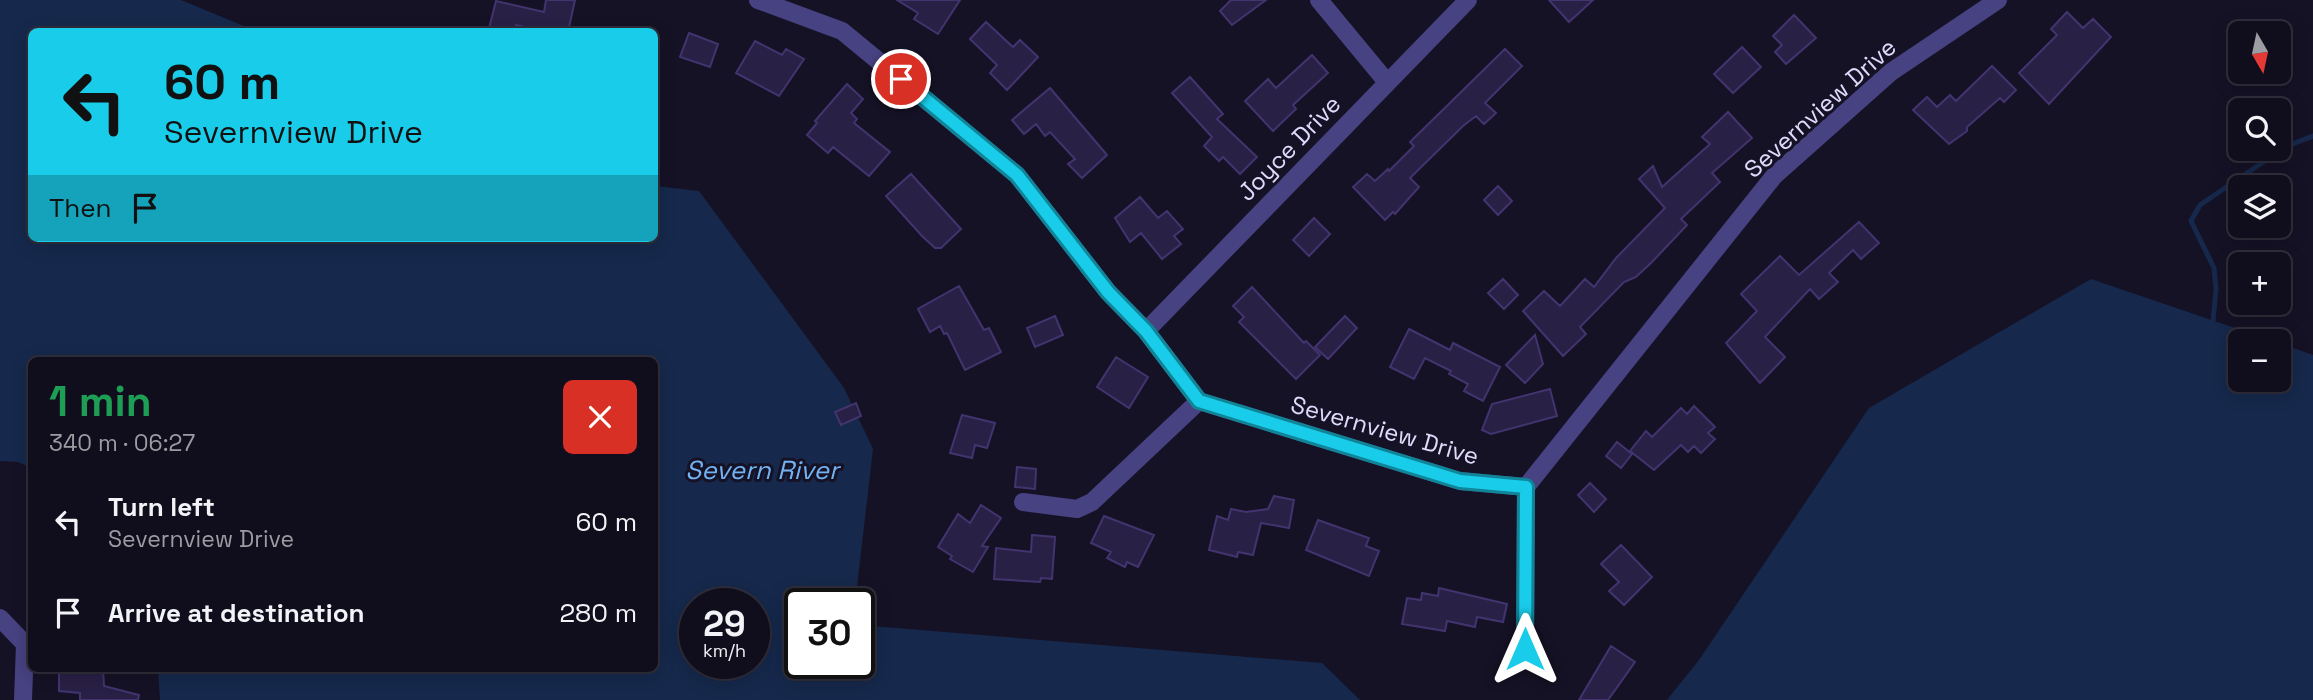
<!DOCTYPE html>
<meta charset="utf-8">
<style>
body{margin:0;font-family:"Space Grotesk",sans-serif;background:#191725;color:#f1f3f6;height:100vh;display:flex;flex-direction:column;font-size:26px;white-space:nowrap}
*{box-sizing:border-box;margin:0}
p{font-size:23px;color:#9c9ca3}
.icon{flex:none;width:38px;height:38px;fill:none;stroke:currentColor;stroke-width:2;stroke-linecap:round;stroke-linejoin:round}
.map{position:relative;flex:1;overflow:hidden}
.drawer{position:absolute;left:28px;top:357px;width:630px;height:315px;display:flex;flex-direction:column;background:#100e1c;border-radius:10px;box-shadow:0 4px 18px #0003,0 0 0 2px #302e3b}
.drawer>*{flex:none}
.banner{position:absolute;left:28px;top:28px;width:630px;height:214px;border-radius:10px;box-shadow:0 4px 18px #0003,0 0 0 2px #302e3b;background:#19cce9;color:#111;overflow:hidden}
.needle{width:46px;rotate:171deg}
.buttons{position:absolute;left:2228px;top:21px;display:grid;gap:14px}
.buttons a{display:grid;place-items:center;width:63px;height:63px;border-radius:10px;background:#100e1c;box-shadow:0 4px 18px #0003,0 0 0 2px #302e3b;font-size:35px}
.speed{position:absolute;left:679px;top:588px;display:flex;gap:14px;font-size:35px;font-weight:700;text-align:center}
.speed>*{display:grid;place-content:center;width:91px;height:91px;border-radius:50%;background:#100e1c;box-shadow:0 4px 18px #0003,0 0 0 2px #302e3b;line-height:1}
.speed small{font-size:18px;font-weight:400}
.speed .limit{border:4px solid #111;border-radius:10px;background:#fff;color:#111}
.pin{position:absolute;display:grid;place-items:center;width:60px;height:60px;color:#fff;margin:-30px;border:4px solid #fff;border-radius:50%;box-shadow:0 2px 7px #0007}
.me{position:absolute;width:77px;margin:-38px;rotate:0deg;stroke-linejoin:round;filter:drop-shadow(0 0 5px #0008)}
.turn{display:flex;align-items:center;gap:24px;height:147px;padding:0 21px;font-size:32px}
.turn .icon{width:91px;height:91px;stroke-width:2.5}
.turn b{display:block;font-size:49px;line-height:60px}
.then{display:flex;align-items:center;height:66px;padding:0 21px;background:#0003;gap:14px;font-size:26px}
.round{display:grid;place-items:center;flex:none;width:74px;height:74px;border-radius:10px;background:#191725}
.summary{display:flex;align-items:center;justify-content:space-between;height:119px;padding:0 21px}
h1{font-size:42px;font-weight:600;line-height:52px;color:#1e9e55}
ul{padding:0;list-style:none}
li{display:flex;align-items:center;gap:21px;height:91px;padding:0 21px}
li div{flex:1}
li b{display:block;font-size:26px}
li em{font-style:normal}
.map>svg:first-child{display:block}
</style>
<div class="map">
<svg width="2313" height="700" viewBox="0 0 2313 700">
<rect width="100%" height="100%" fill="#161226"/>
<!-- water -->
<path fill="#16294c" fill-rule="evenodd" d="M0,0H181L256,31L32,32V238H654L655,186L699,191L844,388L873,449L855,604H800V663H859V625L1322,663L1360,700H160L158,669L654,668V360H32L31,468L18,462L0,461ZM695,604H754V663H695Z
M2091,279L2273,341H2240V380H2278L2279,343L2313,355V700H1667L1699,660L1869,408Z"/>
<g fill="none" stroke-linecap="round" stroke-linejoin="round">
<!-- stream -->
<path stroke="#16294c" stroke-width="5" d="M2213,321L2216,289L2214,268L2191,221L2200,205L2287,146L2313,136"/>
</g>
<!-- building -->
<path fill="#292045" stroke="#42346f" stroke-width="2" d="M546,0H575L568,32H546L516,25L514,32H488L496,1L544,12Z
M897,0H960L938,34L914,19L918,13Z
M1231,0H1266L1232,25L1220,11Z
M1549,0H1593L1569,22Z
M2067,12L2083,28L2093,19L2111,37L2049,104L2019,73L2057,35L2051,29Z
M1794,15L1816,38L1786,64L1775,52L1782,45L1773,36Z
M986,22L1013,47L1020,40L1038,57L1007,90L990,73L997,65L970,39Z
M689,33L718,44L710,67L680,57Z
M755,41L782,55L786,49L804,59L779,96L736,73Z
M1742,47L1761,67L1733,93L1714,74Z
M1505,49L1522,66L1485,103L1496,113L1484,124L1476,116L1463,126L1410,178L1419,187L1395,214L1393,212L1385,220L1353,187L1367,174L1375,181L1388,169L1389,171L1414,146L1410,142Z
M1312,55L1328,73L1293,105L1296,109L1273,131L1245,101L1268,79L1276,88Z
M1992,66L2016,90L2004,102L2000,98L1967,127V131L1949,144L1913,110L1927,97L1937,107L1950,95L1956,101Z
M1190,77L1223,114L1217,119L1257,157L1240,174L1223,157L1219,161L1204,146L1212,137L1172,93Z
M847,84L863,99L851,113L857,119L854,123L890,152L869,176L833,147L828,153L807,135L817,123L815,121Z
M1050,88L1107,155L1082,178L1068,164L1075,159L1050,132L1045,136L1036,124L1024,134L1012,120Z
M1728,112L1752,138L1712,173L1720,182L1681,219L1687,225L1652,262L1636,277L1624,282L1580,327L1586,334L1563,356L1523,311L1544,291L1560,306L1585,279L1594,287L1616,258L1665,208L1639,179L1653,166L1662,187L1710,144L1702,137Z
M911,174L961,229L941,248H935L922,236L886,196Z
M1498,186L1512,201L1498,215L1484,200Z
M1140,197L1158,218L1167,211L1183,229L1174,236L1181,244L1162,259L1141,233L1130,242L1115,218Z
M1314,218L1330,234L1309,256L1293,240Z
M1859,222L1879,243L1861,259L1853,250L1829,273L1838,282L1819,299L1810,289L1765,337L1785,357L1760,383L1726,343L1757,311L1741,294L1780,256L1799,275Z
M1503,279L1518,295L1504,309L1488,293Z
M959,286L984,330L989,328L1001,352L965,370L947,333L944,334L940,326L930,332L918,309Z
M1252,287L1304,343L1306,341L1320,355L1296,379L1239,322L1244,317L1233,306Z
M1055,316L1063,335L1035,347L1027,328Z
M1345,316L1357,328L1328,359L1315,347Z
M1409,329L1450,350L1453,343L1500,367L1483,401L1464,391L1468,384L1449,374L1451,371L1425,358L1414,379L1390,367Z
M1535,335L1543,364L1525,383L1506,365Z
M1116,357L1148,377L1129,408L1097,387Z
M1550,389L1557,416L1491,434L1482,430L1492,404Z
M856,403L861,416L841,425L835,412Z
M1694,406L1715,427L1708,433L1715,439L1701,453L1694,446L1688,452L1681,445L1654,470L1630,451L1646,431L1652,437L1681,408L1687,414Z
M962,415L995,423L987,448L975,445L972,458L950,453Z
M1617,442L1632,454L1621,468L1606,456Z
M1017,467L1036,469L1035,489L1015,487Z
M1590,483L1606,499L1594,512L1578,495Z
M1274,496L1294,500L1289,528L1261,523L1253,555L1238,552L1237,557L1209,550L1217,516L1228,520L1231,509L1246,512L1268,509Z
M981,505L1001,518L982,546L988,547L973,572L950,559L952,556L938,547L958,514L970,523Z
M1104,516L1154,535L1138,567L1127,562L1125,567L1107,558L1111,552L1091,543Z
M1318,520L1369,538L1366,546L1379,551L1369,576L1306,550Z
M1032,535L1055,537L1052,579L1041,578L1040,582L994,579L996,548L1031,552Z
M1621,545L1652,577L1624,605L1609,591L1619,582L1601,564Z
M1439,588L1507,604L1503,622L1477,617L1475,627L1447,621L1445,631L1402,624L1407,598L1421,600L1422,593L1438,596Z
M1611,646L1635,662L1608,700H1579Z
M59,668H103L104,686L139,695L138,700H80V693L59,691Z"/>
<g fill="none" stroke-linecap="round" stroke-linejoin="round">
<!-- street -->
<path stroke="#474281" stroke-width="18" d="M758,0L842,31L1017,175L1108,292L1146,331L1199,401L1460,481L1526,487L1774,176L1891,72L1998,0
M1319,0L1386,81
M1146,331L1468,0
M1023,502L1077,509L1092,502L1199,401
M0,618L25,644L23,700
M1525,649L1526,487"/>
</g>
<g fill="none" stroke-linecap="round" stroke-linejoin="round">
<defs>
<path id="route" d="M901,79L1017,175L1108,292L1146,331L1199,401L1460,481L1526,487L1525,649"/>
</defs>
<!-- route casing -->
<use href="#route" stroke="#108597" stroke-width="18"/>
<!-- route -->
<use href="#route" stroke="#19cce9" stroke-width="12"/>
</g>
<g text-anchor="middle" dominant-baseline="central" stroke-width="6" stroke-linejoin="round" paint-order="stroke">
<!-- street labels -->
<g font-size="24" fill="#e0dbfc" stroke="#161226">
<text transform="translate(1820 108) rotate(-42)">Severnview Drive</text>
<text transform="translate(1289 148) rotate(-46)">Joyce Drive</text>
<text transform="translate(1385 430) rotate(16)">Severnview Drive</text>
</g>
<!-- water labels -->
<g font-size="26" font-style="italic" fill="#72b2f2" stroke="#161226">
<text x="762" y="470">Severn River</text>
</g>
</g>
</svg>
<div class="buttons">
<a><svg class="needle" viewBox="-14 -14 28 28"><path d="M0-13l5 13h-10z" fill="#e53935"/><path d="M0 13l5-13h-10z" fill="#9c9ca3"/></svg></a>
<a><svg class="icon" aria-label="search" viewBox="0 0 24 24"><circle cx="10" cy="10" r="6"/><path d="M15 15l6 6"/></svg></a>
<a><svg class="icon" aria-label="layers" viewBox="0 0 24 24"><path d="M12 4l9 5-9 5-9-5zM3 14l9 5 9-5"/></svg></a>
<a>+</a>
<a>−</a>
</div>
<div class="speed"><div>29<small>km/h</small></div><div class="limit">30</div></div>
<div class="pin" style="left:901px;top:79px;background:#d93025"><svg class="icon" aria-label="arrive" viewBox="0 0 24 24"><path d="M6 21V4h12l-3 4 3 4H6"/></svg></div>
<svg class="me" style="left:1525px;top:649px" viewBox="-20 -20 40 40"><path d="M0-17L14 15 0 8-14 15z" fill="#19cce9" stroke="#fff" stroke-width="4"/></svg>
<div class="banner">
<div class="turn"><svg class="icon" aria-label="left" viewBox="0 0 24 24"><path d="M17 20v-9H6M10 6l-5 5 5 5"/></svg><div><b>60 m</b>Severnview Drive</div></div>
<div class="then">Then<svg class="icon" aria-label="arrive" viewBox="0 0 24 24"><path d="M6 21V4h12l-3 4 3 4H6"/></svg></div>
</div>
<section class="drawer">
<div class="summary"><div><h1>1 min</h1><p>340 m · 06:27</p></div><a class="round" style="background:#d93025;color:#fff"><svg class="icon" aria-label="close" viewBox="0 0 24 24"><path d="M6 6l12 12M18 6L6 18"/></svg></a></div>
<ul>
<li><svg class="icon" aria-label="left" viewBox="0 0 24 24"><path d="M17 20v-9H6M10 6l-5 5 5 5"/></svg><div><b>Turn left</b><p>Severnview Drive</p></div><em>60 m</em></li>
<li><svg class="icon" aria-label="arrive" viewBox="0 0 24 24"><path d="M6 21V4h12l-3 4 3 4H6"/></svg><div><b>Arrive at destination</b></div><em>280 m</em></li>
</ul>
</section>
</div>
